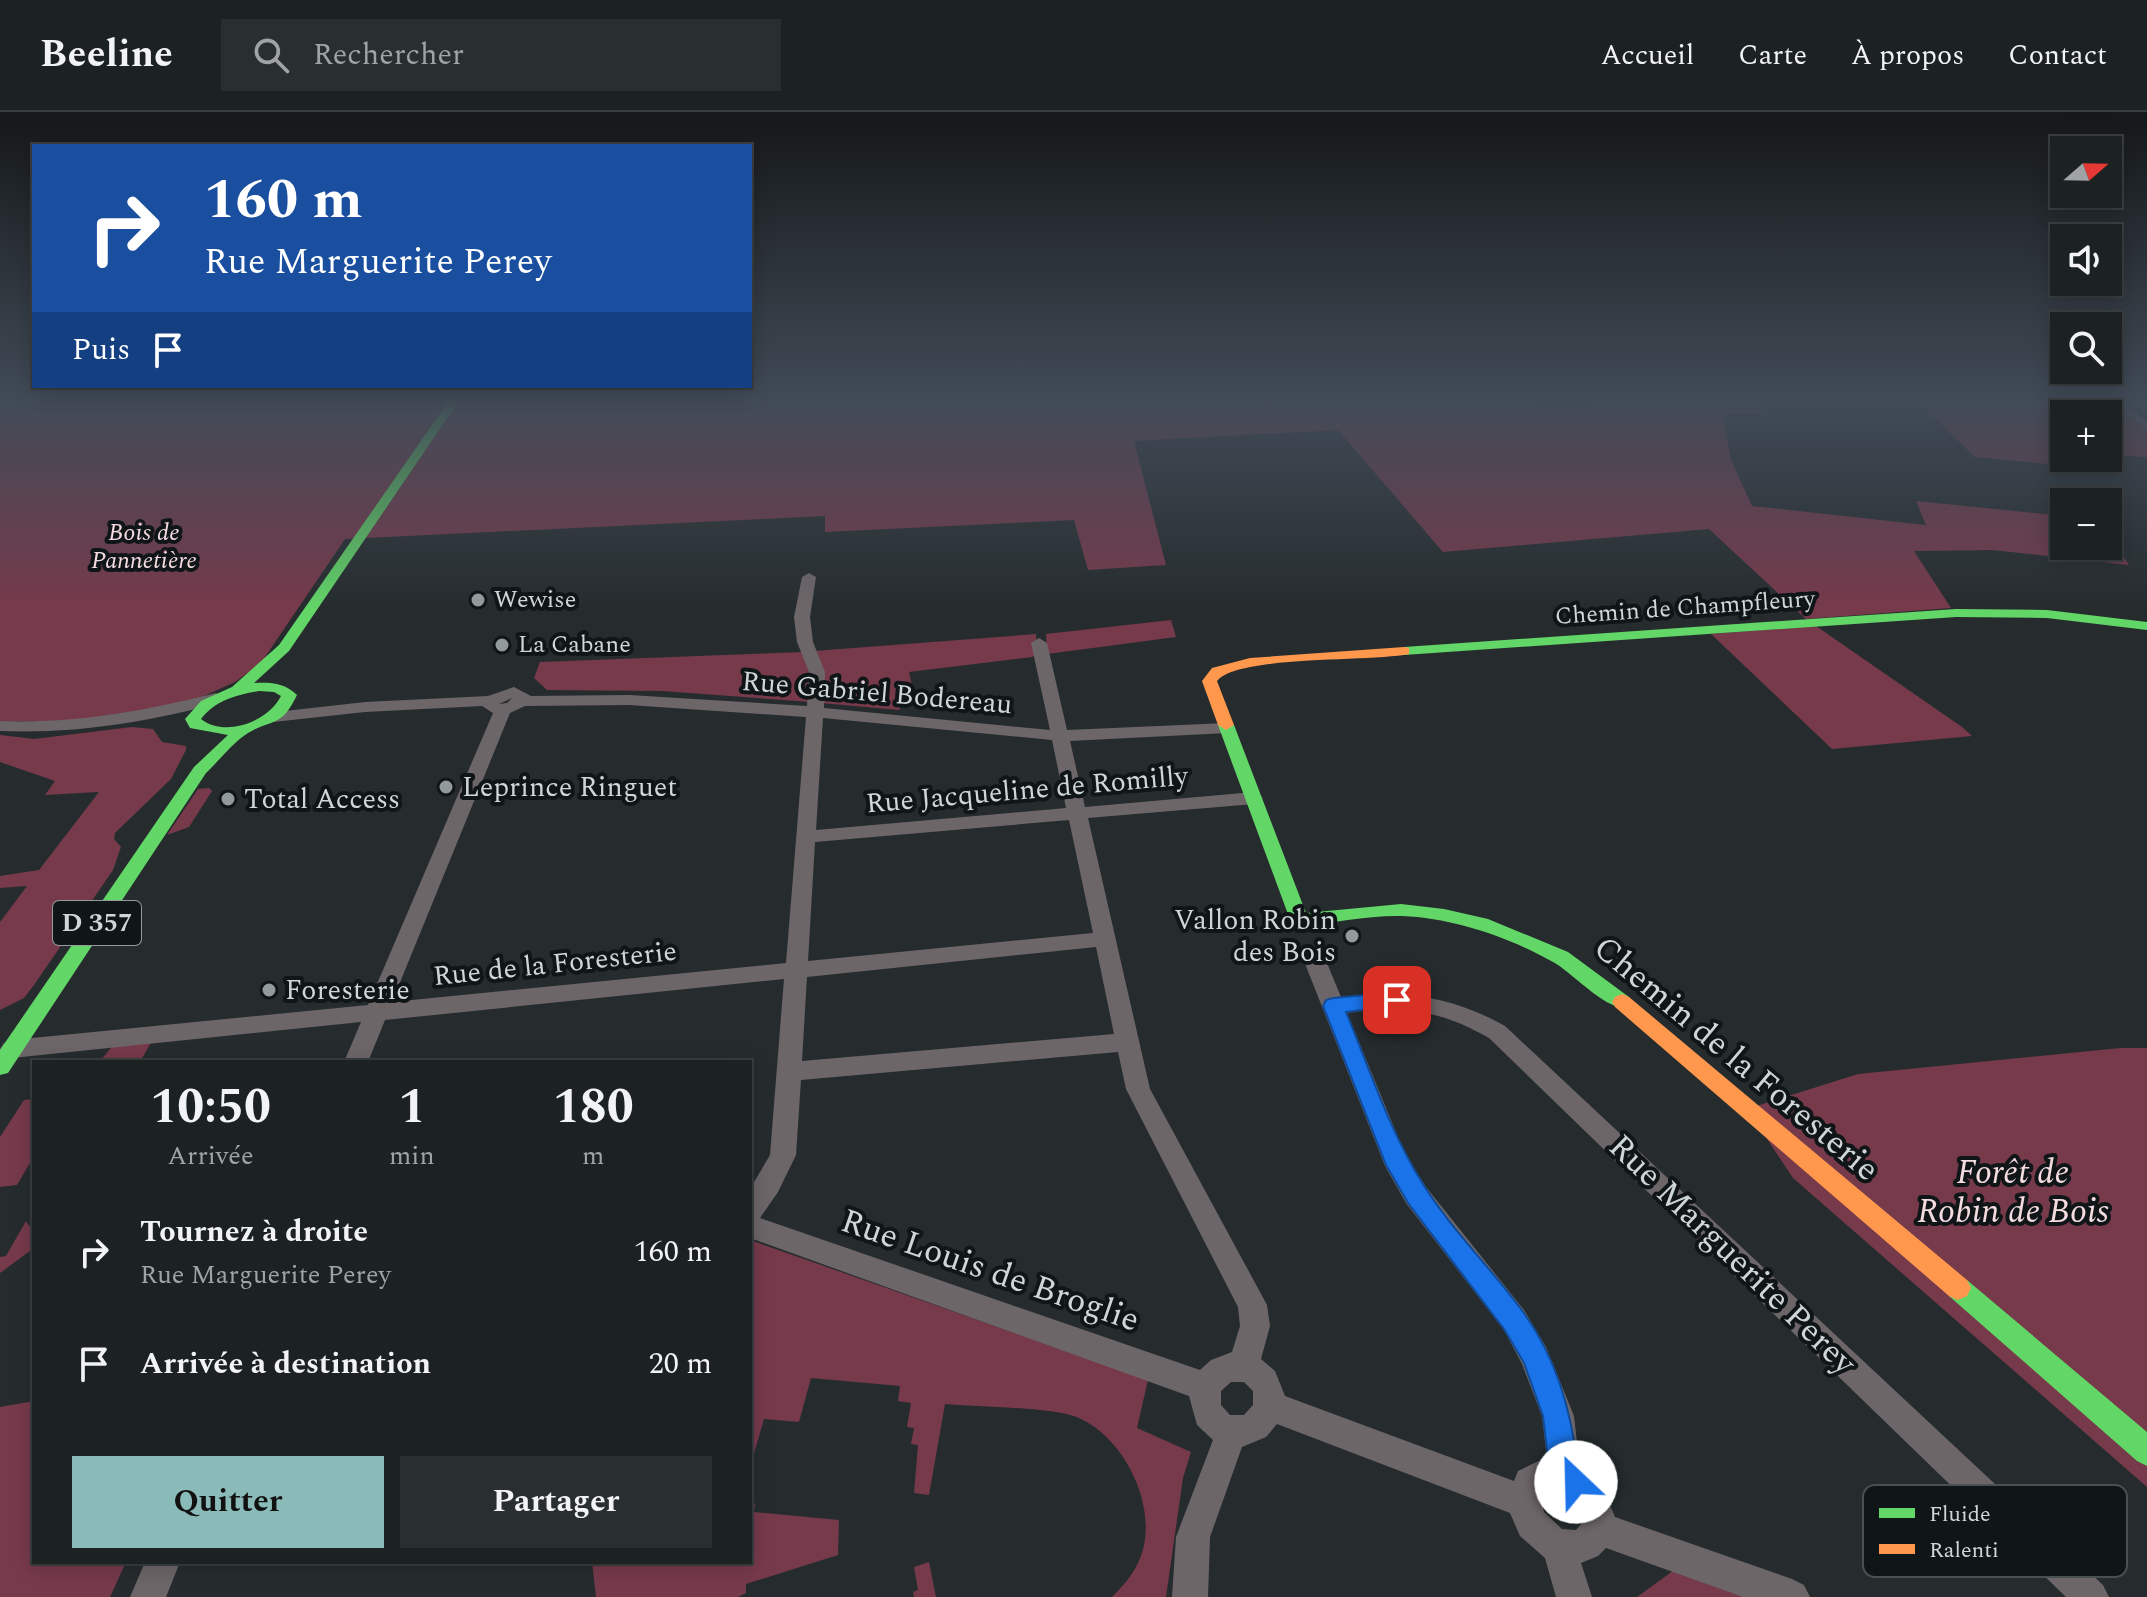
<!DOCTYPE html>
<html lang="fr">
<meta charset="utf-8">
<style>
body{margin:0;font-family:Spectral,serif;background:#292e2f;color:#f1f3f6;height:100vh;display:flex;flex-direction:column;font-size:30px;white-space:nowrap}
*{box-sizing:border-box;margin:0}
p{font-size:26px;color:#a0a3a5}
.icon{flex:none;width:44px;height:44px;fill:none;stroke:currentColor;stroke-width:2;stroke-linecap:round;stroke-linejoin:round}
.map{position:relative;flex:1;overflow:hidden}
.panel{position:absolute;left:32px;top:948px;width:720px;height:504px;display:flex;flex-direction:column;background:#1c2122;border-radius:0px;box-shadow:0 4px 20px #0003,0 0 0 2px #3a3e40}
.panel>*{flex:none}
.hud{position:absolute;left:32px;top:32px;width:720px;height:244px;border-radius:0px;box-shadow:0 4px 20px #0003,0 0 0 2px #3a3e40;background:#1a4fa0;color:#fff;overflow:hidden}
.needle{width:52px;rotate:70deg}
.controls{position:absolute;left:2050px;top:24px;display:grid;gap:16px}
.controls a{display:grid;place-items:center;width:72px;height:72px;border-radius:0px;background:#1c2122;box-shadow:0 4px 20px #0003,0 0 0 2px #3a3e40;font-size:40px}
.pin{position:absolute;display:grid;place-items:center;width:68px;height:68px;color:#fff;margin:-34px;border-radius:16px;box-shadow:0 4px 12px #0006}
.me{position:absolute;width:88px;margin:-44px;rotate:336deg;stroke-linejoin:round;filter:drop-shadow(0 0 6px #0008)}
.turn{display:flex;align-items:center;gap:28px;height:168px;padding:0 40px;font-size:36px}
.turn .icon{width:104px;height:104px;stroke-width:2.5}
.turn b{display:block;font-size:56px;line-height:68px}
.then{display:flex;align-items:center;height:76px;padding:0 40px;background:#0003;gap:16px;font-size:30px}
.eta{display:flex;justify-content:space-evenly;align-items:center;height:136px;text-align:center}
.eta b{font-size:48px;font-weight:700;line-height:56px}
.action{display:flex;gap:16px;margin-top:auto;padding:16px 40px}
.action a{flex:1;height:92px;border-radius:0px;background:#8bbbb9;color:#111;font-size:32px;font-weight:700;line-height:92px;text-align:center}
.action a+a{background:#292e2f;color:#f1f3f6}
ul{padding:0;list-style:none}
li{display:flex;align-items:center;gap:24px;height:112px;padding:0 40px}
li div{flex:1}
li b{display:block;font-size:30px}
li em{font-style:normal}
header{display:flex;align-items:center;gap:48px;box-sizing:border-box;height:112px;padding:0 40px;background:#1c2122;border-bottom:2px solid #3a3e40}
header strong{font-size:38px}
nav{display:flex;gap:44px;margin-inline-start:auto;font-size:28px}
.search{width:560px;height:72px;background:#292e2f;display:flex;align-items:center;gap:20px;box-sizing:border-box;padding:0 28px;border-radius:0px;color:#a0a3a5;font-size:30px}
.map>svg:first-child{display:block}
</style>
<header>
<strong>Beeline</strong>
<div class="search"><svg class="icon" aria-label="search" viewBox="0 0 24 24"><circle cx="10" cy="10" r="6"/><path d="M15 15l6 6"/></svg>Rechercher</div>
<nav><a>Accueil</a><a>Carte</a><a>À propos</a><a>Contact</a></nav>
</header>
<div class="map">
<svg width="2147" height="1485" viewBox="0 0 2147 1485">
<rect width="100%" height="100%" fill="#262c2e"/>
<!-- green -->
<path fill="#763a4b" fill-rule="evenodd" d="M0,290H1533L1537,292L1596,293L1595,290H1756L1762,293V302H1723L1731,348L1752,394L1926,413L1916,389L2064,404V434H2108V422L2129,453L1993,438L1914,439L1951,496L1806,507L1709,417L1443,440L1338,318L1134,329L1166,453L1088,458L1074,408L825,420V404L345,427L261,551L235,570L188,591L79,610L0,609Z
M1918,290H2107C2120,299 2133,303 2147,313V345L2110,343L2123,359L1975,345ZM2064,302H2108V346H2064Z
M1171,508L1176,525L1047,542L1046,522Z
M1816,514L1962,615L1972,624L1832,637L1711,522Z
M1036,522L1037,542L1032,545L909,560L912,574L899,598L821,591L814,539Z
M804,540L811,558V590L662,579L547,578L534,566L540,550Z
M132,615L153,617L162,630L186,634V638L171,667L115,721L114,727L121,735L113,758L34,873L24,886L0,898V810L27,774L0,776V764L39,758L99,680L45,683L55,669L0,650V623L34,627Z
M209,676L212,679L189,715L167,723L198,677Z
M153,927L140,950L100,949L115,931Z
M2121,936H2147V1375L1793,1066L1747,997L1858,962Z
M34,987V1044L17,1073L0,1075V1025L24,988Z
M26,1109L34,1121V1136L0,1161V1145L6,1144Z
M750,1128L1148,1268L1137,1316L1191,1340L1183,1366L1166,1485H1112C1122,1475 1132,1464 1138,1451C1162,1402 1127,1327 1079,1306C1055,1295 975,1295 945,1292L929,1383L914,1381L918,1333L911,1332L914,1316L907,1315L911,1291L898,1289L900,1274L811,1266L799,1310L764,1307L750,1355Z
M34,1289V1450H126L110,1485H0V1295Z
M750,1391L755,1392L754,1400L839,1408L838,1443L746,1472V1481L738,1485H596L592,1450H750Z
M1688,1448L1792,1485H1637Z
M929,1450L936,1485H914L913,1480L918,1478L914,1455Z"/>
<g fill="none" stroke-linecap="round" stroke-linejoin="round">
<!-- street -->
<path fill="#6d6669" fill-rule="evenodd" d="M2110,290H2121L2147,309V317Z
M809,461L816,465L810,505L813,530L825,560L824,596L1050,618L1031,531L1039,526L1047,531L1067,618L1227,611L1236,616L1227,621L1070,629L1085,695L1254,680L1263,686L1254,692L1088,706L1150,977L1267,1193L1270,1214L1261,1247L1275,1259L1285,1284L1514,1369L1518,1359L1547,1345L1542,1304L1522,1252L1504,1218L1406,1091L1385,1054L1300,839L1303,834H1319L1322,839L1341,885C1401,877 1452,884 1505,914L2103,1473L2109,1485H2066L1489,926C1440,898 1403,893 1347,901L1405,1042L1426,1075L1524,1198L1546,1235L1574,1304L1580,1357L1603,1376L1615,1405L1792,1467L1804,1473L1810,1485H1743L1606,1436L1598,1444L1581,1451L1592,1485H1556L1545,1446L1520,1424L1510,1401L1277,1312L1266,1325L1242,1335L1210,1425L1208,1485H1172L1176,1425L1213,1328L1197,1313L1189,1284L750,1126V1077L770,1043L784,867L385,908L368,950H344L361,910L12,946L4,943L0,937L4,931L12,928L368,893L493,601L482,594L365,600L273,610L264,605L267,601L365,590L488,584L514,575L531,584L629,583L807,594L809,560L797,530L794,505L802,465ZM512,586L507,591L499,592ZM629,593L806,605L786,851L392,890L510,601L525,594ZM823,606L1052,628L1066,696L816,718ZM1069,708L1093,821L808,849L815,730ZM1096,835L1114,922L802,949L807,865ZM1118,940L1126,977L1238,1195L1240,1214L1232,1240L1211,1248L1200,1258L760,1106L778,1080L796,1043L801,968ZM1231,1270H1244L1253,1279V1293L1244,1303H1230L1221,1293V1279ZM1548,1378C1564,1380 1580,1394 1582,1411L1576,1418L1562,1417L1544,1400L1541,1384Z
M216,581L224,586L222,590C149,610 76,622 0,619V609C75,612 144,599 216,581Z
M145,1450H180L166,1485H130Z"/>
<!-- fast -->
<path fill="#63d668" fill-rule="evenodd" d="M448,290H458L289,539L254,571C271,570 285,571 297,583C281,616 274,606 248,621C233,630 219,649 206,661L8,961L0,963V938L194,655L228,623L190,616L185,607L201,589L232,575L279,533ZM259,579L274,580L281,584C268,610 225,626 201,607C216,588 236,583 259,579Z
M1956,497L2047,498L2147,510V518L2047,506L1956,505L1404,543L1397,539L1404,535Z
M1226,608L1234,613L1306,801L1401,792L1444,797L1488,807L1568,840L1629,885L1632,890L1629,895C1609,902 1572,860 1553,850C1509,825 1453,806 1402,804C1369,803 1333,811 1299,814L1292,813L1218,613Z
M1958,1164L1967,1168L2147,1320V1354L2137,1349L1949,1184L1945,1176L1949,1168Z"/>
<!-- slow -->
<path fill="#ff974d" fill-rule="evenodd" d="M1404,535L1409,536V542C1371,550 1237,543 1217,569L1234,613L1226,618L1218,613L1202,569L1212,556L1250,546Z
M1622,882L1629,885L1967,1168L1971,1176L1967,1184L1958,1188L1949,1184L1615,895L1612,890L1615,885Z"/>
</g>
<!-- sky -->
<linearGradient id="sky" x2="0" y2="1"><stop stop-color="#151819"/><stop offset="0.58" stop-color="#414b57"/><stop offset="1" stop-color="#414b57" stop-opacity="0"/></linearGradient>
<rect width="2147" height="497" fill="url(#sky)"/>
<!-- route -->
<path fill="#1a73e8" stroke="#114b97" stroke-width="2" d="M1397,880L1405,882L1408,888L1405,893L1346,900C1370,958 1390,1020 1423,1072C1451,1117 1490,1155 1521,1197C1556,1244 1571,1298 1578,1355L1587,1360L1591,1370L1587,1381L1576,1385L1554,1374L1550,1364L1543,1304L1524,1251L1504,1217L1408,1091L1386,1053L1323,894L1326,888L1333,886Z"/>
<!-- markers -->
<g fill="#939a9c" stroke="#101617" stroke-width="3">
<circle cx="478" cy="488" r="8"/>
<circle cx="502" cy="533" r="8"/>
<circle cx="446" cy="675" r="8"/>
<circle cx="228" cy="687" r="8"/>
<circle cx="1352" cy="824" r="8"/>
<circle cx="269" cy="878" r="8"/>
</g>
<g text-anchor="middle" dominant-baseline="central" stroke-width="8" stroke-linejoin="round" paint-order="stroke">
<!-- far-park labels -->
<g font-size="24" font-style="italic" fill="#f4dce0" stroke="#101617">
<text x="144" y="421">Bois de<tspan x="144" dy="28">Pannetière</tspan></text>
</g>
<!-- far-poi labels -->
<g font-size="24" fill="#ced6d7" stroke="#101617" text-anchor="start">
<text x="494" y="488">Wewise</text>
<text x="518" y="533">La Cabane</text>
</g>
<!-- far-street labels -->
<g font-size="24" fill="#ced6d7" stroke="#101617">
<text transform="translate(1685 496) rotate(-4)">Chemin de Champfleury</text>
</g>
<!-- shield labels -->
<rect fill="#101617" stroke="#959c9d" stroke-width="2" x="53" y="789" width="88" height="44" rx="6"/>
<g font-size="26" font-weight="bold" fill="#ced6d7">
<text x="97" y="811">D 357</text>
</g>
<!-- street labels -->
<g font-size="28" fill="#ced6d7" stroke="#101617">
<text transform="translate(877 581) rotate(5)">Rue Gabriel Bodereau</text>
<text transform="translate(1027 678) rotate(-5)">Rue Jacqueline de Romilly</text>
<text transform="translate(555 852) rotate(-6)">Rue de la Foresterie</text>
</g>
<!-- poi labels -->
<g font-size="28" fill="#ced6d7" stroke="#101617" text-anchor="start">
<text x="462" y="675">Leprince Ringuet</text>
<text x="244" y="687">Total Access</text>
<text x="1336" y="808" text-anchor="end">Vallon Robin<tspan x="1336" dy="32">des Bois</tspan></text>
<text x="285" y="878">Foresterie</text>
</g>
<!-- near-street labels -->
<g font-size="34" fill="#ced6d7" stroke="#101617">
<text transform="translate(1736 947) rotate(40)">Chemin de la Foresterie</text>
<text transform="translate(1732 1143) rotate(44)">Rue Marguerite Perey</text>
<text transform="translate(990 1159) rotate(19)">Rue Louis de Broglie</text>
</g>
<!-- near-park labels -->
<g font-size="34" font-style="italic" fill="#f4dce0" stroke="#101617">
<text x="2013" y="1061">Forêt de<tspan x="2013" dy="39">Robin de Bois</tspan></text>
</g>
</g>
<!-- legend -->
<rect x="1863" y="1373" width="264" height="92" rx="12" fill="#101617" stroke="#495051" stroke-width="2"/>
<rect x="1879" y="1396" width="36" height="10" fill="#63d668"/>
<rect x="1879" y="1432" width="36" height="10" fill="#ff974d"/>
<g font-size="22" fill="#ced6d7">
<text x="1929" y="1409">Fluide</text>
<text x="1929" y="1445">Ralenti</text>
</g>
</svg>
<div class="controls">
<a><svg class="needle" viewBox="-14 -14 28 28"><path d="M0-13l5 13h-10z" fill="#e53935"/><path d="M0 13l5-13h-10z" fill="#a0a3a5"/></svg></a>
<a><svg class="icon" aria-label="sound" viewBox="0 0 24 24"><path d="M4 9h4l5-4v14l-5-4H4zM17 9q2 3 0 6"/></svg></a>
<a><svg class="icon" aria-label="search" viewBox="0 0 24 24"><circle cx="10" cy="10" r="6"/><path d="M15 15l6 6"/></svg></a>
<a>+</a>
<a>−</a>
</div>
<div class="pin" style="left:1397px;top:888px;background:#d93025"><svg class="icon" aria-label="arrive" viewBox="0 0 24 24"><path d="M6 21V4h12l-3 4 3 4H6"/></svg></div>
<svg class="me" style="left:1576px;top:1370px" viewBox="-20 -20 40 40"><circle r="19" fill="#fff"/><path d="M0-13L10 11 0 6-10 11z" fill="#1a73e8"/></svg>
<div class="hud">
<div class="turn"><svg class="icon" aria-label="right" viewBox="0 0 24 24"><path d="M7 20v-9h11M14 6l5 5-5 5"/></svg><div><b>160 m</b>Rue Marguerite Perey</div></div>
<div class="then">Puis<svg class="icon" aria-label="arrive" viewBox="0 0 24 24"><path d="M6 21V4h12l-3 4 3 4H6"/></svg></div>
</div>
<section class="panel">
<div class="eta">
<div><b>10:50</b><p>Arrivée</p></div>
<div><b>1</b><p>min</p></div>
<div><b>180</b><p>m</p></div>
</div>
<ul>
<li><svg class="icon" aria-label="right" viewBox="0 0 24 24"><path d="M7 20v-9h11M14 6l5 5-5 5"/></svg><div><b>Tournez à droite</b><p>Rue Marguerite Perey</p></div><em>160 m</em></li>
<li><svg class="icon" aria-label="arrive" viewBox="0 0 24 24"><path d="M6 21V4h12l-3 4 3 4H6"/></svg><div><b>Arrivée à destination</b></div><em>20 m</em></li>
</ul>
<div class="action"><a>Quitter</a><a>Partager</a></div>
</section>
</div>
